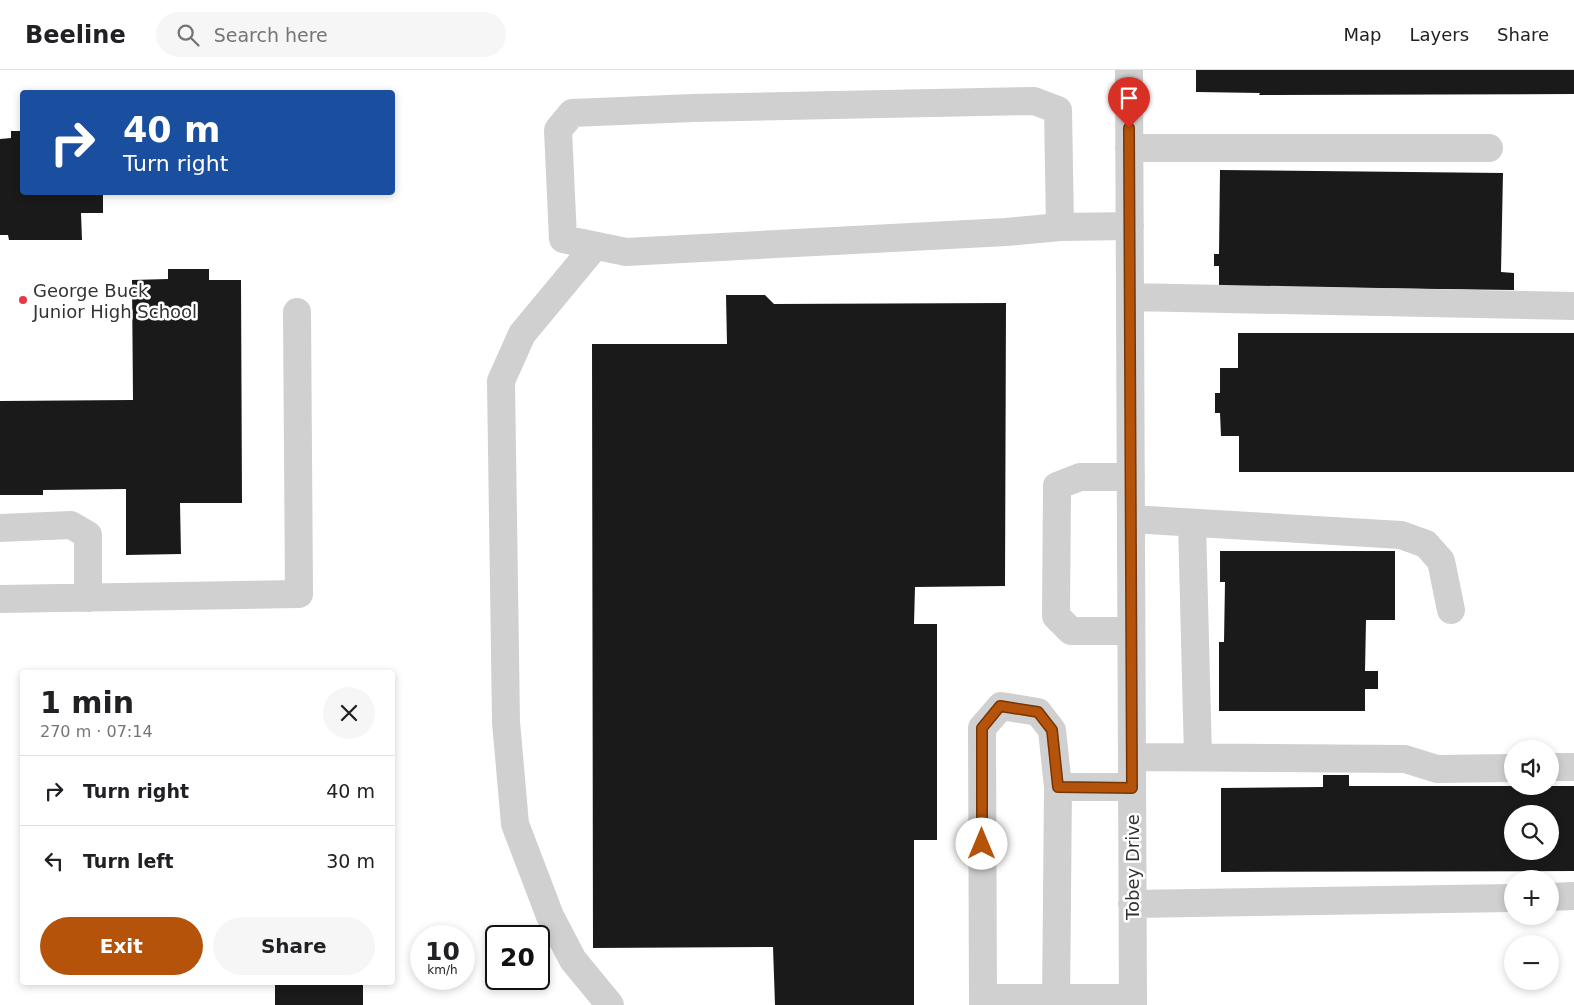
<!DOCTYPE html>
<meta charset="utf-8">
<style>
body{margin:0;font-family:"DejaVu Sans",sans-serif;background:#f6f6f6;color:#202124;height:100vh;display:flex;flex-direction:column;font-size:19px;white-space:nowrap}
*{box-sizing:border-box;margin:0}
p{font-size:16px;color:#757577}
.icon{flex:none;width:28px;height:28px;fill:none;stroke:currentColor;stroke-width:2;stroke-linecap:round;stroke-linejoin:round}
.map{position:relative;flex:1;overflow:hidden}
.sheet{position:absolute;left:20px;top:600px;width:375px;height:315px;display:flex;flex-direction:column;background:#fff;border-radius:5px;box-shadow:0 2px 8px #0003}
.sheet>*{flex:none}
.banner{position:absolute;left:20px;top:20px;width:375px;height:105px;border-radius:5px;box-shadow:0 2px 8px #0003;background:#1a4fa0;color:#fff;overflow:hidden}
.fabs{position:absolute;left:1504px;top:670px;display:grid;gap:10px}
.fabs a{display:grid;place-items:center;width:55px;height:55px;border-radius:50%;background:#fff;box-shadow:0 2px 8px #0003;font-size:25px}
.speed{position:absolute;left:410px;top:855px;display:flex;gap:10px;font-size:25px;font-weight:700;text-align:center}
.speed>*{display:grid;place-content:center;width:65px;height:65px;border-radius:50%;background:#fff;box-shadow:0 2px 8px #0003;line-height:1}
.speed small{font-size:12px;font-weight:400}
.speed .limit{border:2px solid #111;border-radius:8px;background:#fff;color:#111}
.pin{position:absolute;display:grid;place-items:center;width:42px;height:42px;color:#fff;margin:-51px -21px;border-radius:50% 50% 50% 0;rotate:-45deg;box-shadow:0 0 5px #0007}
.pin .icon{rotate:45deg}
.me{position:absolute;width:55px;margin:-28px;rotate:0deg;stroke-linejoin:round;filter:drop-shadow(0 0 4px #0008)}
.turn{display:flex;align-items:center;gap:18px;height:105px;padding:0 20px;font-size:22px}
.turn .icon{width:65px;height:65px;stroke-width:2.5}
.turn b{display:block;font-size:35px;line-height:42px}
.round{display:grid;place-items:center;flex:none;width:52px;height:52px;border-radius:26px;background:#f6f6f6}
.headline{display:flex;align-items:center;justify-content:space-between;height:85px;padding:0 20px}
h1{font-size:30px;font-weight:800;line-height:38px}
.action{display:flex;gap:10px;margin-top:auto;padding:10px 20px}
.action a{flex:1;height:58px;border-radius:30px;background:#b45309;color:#fff;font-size:20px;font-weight:800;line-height:58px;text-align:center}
.action a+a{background:#f6f6f6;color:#202124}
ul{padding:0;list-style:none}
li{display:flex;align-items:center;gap:15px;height:70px;padding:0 20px;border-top:1px solid #e0e0e0}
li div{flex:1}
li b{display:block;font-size:19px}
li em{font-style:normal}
header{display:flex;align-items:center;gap:30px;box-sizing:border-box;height:70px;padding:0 25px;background:#fff;border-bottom:1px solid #e0e0e0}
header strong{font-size:24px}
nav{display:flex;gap:28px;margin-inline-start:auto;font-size:18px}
.search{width:350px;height:45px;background:#f6f6f6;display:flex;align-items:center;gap:12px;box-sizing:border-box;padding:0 18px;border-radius:28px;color:#757577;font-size:19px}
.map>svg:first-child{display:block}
</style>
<header>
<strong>Beeline</strong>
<div class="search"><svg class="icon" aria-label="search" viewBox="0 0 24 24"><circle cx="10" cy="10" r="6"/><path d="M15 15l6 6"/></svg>Search here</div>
<nav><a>Map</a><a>Layers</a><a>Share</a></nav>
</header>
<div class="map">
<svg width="1574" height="935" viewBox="0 0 1574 935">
<rect width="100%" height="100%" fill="#fff"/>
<!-- building -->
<path fill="#1a1a1a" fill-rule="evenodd" d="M1196,0H1574V24L1259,25L1260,23L1196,22Z
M11,61H22V122H103V143H81L82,170H9L8,165H0V69L11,68Z
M1220,100L1503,103L1501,202L1514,203V220L1219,216V196H1214V184H1219Z
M168,199H209V210H241L242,433H180L181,484L126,485V419L43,420V425H0V331L133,330L132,210L168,209Z
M726,225H765L774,234L1006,233L1005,516L915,517L914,554H937V770H914V935H775L773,877L593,878L592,274H727Z
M1238,263H1574V402H1239V366H1221L1220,343H1215V323H1220V298H1238Z
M1220,481H1395V550H1366L1365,601H1378V619H1365V641H1219V572H1224L1225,512H1220Z
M1323,705H1349V716H1574V801L1221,802V718L1323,717ZM1512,744H1550V781H1512Z
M275,912H363V935H275Z"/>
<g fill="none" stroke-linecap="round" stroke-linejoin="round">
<!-- minor -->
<path stroke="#d0d0d0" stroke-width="28" d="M1129,0L1133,935
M1129,78H1489
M1060,157L1006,162L626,182L563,169L558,60L572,43L693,38L1034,31L1058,40L1060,157L1130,156
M595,176L522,264L501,311L506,652L515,754L550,846L573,890L610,935
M1130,227L1574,236
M1131,449L1401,465L1426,474L1441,491L1451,540
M1192,453L1198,687
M0,458L71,455L88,465V528
M0,529L299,524L297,242
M1131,561H1071L1056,546L1057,416L1080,407H1131
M1132,687L1405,689L1437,699L1512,698
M1550,697H1574
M1058,717H1132
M1550,827L1574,826
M1132,834L1512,828
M983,928H1133
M983,935L982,658L1001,636L1038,642L1052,660L1058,717L1056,935"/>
</g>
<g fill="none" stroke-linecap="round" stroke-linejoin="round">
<defs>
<path id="route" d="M982,774V658L1000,636L1038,642L1052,660L1058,717L1132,718L1129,58"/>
</defs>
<!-- route casing -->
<use href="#route" stroke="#753606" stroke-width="12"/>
<!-- route -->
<use href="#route" stroke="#b45309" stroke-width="9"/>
</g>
<!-- markers -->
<circle fill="#e63946" stroke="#fff" stroke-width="2" cx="23" cy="230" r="5"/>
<g text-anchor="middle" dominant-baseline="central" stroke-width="5" stroke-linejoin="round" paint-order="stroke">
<!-- poi labels -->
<g font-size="18" fill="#333" stroke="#fff" text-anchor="start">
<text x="33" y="220">George Buck<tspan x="33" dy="21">Junior High School</tspan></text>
</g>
<!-- street labels -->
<g font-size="18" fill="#333" stroke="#fff">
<text transform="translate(1132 797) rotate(-90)">Tobey Drive</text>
</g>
</g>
</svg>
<div class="fabs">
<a><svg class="icon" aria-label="sound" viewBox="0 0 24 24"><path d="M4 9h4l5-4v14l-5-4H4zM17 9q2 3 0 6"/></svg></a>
<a><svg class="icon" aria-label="search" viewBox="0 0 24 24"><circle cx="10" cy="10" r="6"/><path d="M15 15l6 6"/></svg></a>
<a>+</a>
<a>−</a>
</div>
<div class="speed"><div>10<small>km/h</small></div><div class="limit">20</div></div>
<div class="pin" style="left:1129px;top:58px;background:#d93025"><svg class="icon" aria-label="arrive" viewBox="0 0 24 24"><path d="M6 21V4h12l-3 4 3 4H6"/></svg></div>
<svg class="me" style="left:982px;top:774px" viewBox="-20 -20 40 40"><circle r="19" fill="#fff"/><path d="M0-13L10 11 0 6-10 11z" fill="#b45309"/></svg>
<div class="banner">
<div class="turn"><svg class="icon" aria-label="right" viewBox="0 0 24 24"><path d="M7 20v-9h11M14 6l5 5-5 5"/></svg><div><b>40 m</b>Turn right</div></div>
</div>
<section class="sheet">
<div class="headline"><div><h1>1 min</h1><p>270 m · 07:14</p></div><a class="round"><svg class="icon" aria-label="close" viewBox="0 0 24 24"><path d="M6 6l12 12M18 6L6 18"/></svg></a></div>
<ul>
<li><svg class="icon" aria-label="right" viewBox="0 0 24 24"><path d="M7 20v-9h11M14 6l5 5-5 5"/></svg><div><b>Turn right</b></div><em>40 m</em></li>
<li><svg class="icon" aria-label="left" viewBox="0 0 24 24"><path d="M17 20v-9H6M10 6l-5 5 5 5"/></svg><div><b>Turn left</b></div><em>30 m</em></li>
</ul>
<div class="action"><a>Exit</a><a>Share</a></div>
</section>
</div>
